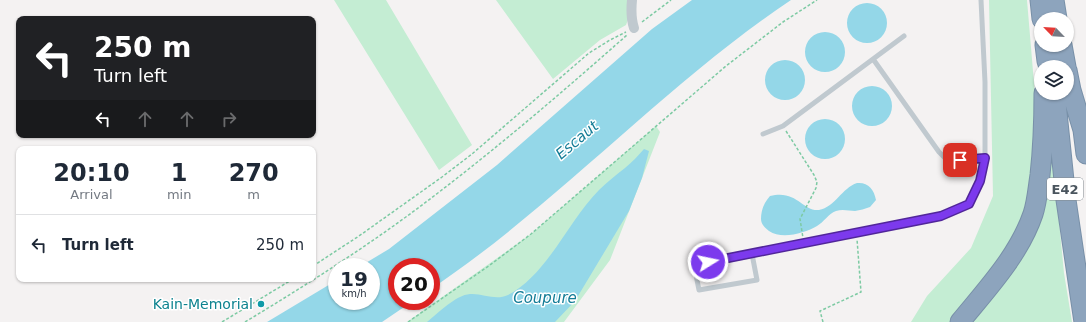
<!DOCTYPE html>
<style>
body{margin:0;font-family:"DejaVu Sans",sans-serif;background:#f2f2f3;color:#1f2937;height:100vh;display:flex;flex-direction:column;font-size:15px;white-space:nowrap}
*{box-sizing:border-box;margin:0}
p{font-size:13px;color:#747a83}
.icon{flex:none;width:22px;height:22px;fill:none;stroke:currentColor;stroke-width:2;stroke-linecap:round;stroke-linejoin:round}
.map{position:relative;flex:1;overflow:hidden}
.drawer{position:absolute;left:16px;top:146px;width:300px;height:136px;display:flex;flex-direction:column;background:#fff;border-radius:8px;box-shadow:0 1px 3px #0004}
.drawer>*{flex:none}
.guide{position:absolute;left:16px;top:16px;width:300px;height:122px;border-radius:8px;box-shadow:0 1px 3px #0004;background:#202124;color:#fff;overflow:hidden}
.needle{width:26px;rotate:295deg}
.buttons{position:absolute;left:1034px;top:12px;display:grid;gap:8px}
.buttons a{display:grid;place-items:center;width:40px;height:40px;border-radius:50%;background:#fff;box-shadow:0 1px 3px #0004;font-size:20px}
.speed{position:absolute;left:328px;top:258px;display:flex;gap:8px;font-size:20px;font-weight:700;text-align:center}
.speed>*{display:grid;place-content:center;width:52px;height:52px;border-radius:50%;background:#fff;box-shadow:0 1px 3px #0004;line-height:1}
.speed small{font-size:10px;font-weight:400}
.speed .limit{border:6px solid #d22;background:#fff;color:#111}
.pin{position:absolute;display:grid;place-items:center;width:34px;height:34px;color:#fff;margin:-17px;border-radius:8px;box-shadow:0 2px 6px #0006}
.me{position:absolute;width:44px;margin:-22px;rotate:80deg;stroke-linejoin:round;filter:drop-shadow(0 0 3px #0008)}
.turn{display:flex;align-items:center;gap:14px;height:84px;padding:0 12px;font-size:18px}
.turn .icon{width:52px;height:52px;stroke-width:2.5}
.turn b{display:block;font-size:28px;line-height:34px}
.lanes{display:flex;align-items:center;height:38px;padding:0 12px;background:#0003;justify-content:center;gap:20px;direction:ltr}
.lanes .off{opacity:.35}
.eta{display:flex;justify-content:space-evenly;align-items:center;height:68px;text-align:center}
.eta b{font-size:24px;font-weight:600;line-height:28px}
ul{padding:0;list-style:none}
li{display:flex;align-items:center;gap:12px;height:60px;padding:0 12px;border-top:1px solid #e0e1e3}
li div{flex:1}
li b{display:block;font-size:15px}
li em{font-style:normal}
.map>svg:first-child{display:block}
</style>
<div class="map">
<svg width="1086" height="322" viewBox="0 0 1086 322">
<rect width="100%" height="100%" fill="#f4f2f2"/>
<!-- green -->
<path fill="#c4edd3" d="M334,0H386L472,145L439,170Z
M496,0H631L630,14L626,25L600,40L553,79Z
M989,0H1027L1035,95L1036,144L1025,210L1012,240L980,286L950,322H911L927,296L971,248L993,196Z
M656,126L660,132L610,260L564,322H407L531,234Z
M1052,148L1064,273L1072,322H966L1001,281Z"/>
<!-- water -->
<path fill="#94d7e8" d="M692,0H791C663,86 559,203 431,289V267H397V301H413L382,322H267L337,280V301H371V267H359L389,249L497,165L652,29Z
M847 23a20 20 0 1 1 40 0a20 20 0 1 1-40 0Z
M805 52a20 20 0 1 1 40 0a20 20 0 1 1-40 0Z
M765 80a20 20 0 1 1 40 0a20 20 0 1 1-40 0Z
M852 106a20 20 0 1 1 40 0a20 20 0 1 1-40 0Z
M805 139a20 20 0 1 1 40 0a20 20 0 1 1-40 0Z
M644,149L649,151L642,178L629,211L575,301L555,322H427C438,313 456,295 470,294C483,293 495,301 508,295C547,275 569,220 599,190C607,182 616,175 625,168C632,162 638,156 644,149Z
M857,183C868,182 874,189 876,200L870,207C865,209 860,210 855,211C849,211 843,209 836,211C828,214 824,222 817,226C805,233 782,240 769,231C765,228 761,224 761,219C761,210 764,203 770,196C797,189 803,212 819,210C835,207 842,188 857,183Z"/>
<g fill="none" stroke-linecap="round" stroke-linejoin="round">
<defs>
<path id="motorway" d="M1040,0L1042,19
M1054,0L1057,19
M1045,45L1047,61L1049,67
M1062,45L1066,67
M1067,70L1071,90L1083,130L1086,154
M1055,93L1066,200L1084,322
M960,322C987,289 1019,255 1033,214C1037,202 1038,188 1040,175C1043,148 1044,121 1044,93"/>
</defs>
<!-- motorway casing -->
<use href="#motorway" stroke="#7890a8" stroke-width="21"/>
<!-- path -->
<path stroke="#7dcaa3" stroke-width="1.5" stroke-dasharray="3 2" stroke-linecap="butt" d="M642,22L671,0
M786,131L814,175L817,182L816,188L800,219L803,238
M313,266L359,236L442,177L472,154L589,53L610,40L626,32
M222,322L293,279
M245,322C303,287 360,251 414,211C488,156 558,96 627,35
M408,322L490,265L531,234L726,66L783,22L817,0
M823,322L820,311L861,292L857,239"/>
<!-- service -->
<path stroke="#c0c9cf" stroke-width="5" d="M873,59L939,152L948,161L985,158
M763,134L783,126L904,36
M752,254L757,280L699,290L694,265L805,244L941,216L969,204L980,181L985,158V82L981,0"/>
<!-- minor -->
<path stroke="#c0c9cf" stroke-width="10" d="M632,0C631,10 631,19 634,28"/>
<!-- motorway -->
<use href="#motorway" stroke="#8da4bd" stroke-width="19"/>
</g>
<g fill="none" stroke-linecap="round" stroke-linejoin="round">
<defs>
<path id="route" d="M708,262L941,216L969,204L980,181L985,158L960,160"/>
</defs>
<!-- route casing -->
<use href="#route" stroke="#51269a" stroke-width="10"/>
<!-- route -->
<use href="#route" stroke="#7c3aed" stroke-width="7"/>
</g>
<!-- markers -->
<circle fill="#0f9aa8" stroke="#fff" stroke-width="1.5" cx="261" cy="304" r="4"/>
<g text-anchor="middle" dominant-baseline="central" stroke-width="3" stroke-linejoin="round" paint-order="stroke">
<!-- shield labels -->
<rect fill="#fff" stroke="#80888e" stroke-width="1" x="1047" y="178" width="36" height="22" rx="3"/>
<g font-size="13" font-weight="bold" fill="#4a555e">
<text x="1065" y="189">E42</text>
</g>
<!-- culture labels -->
<g font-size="14" fill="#0d838f" stroke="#fff" text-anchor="end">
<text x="253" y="304">Kain-Memorial</text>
</g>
<!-- water labels -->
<g font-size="15" font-style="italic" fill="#157d97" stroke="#fff">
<text transform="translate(577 140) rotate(-40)">Escaut</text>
<text x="545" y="298">Coupure</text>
</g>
</g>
</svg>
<div class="buttons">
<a><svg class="needle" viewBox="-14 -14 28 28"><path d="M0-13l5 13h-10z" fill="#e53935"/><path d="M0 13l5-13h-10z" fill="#747a83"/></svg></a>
<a><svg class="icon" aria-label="layers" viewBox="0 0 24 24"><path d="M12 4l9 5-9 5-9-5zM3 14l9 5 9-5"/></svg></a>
</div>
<div class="speed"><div>19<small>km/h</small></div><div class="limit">20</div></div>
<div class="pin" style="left:960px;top:160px;background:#d93025"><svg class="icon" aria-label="arrive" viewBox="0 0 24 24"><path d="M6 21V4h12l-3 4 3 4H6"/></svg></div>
<svg class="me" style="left:708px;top:262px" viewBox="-20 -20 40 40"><circle r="17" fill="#7c3aed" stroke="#fff" stroke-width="3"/><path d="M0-11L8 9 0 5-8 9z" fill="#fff"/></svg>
<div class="guide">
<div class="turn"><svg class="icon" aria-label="left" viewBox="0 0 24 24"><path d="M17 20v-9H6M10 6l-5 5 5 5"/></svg><div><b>250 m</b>Turn left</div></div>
<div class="lanes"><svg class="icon" aria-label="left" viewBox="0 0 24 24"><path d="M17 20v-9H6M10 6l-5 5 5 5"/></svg><svg class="icon off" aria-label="ahead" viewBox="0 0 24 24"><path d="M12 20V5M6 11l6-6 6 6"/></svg><svg class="icon off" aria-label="ahead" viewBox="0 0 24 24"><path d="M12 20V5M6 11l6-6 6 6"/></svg><svg class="icon off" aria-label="right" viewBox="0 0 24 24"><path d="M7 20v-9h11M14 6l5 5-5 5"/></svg></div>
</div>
<section class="drawer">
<div class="eta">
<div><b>20:10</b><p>Arrival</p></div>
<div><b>1</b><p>min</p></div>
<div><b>270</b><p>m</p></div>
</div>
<ul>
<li><svg class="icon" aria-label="left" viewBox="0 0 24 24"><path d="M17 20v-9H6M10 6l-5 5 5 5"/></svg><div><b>Turn left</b></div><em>250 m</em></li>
</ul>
</section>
</div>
